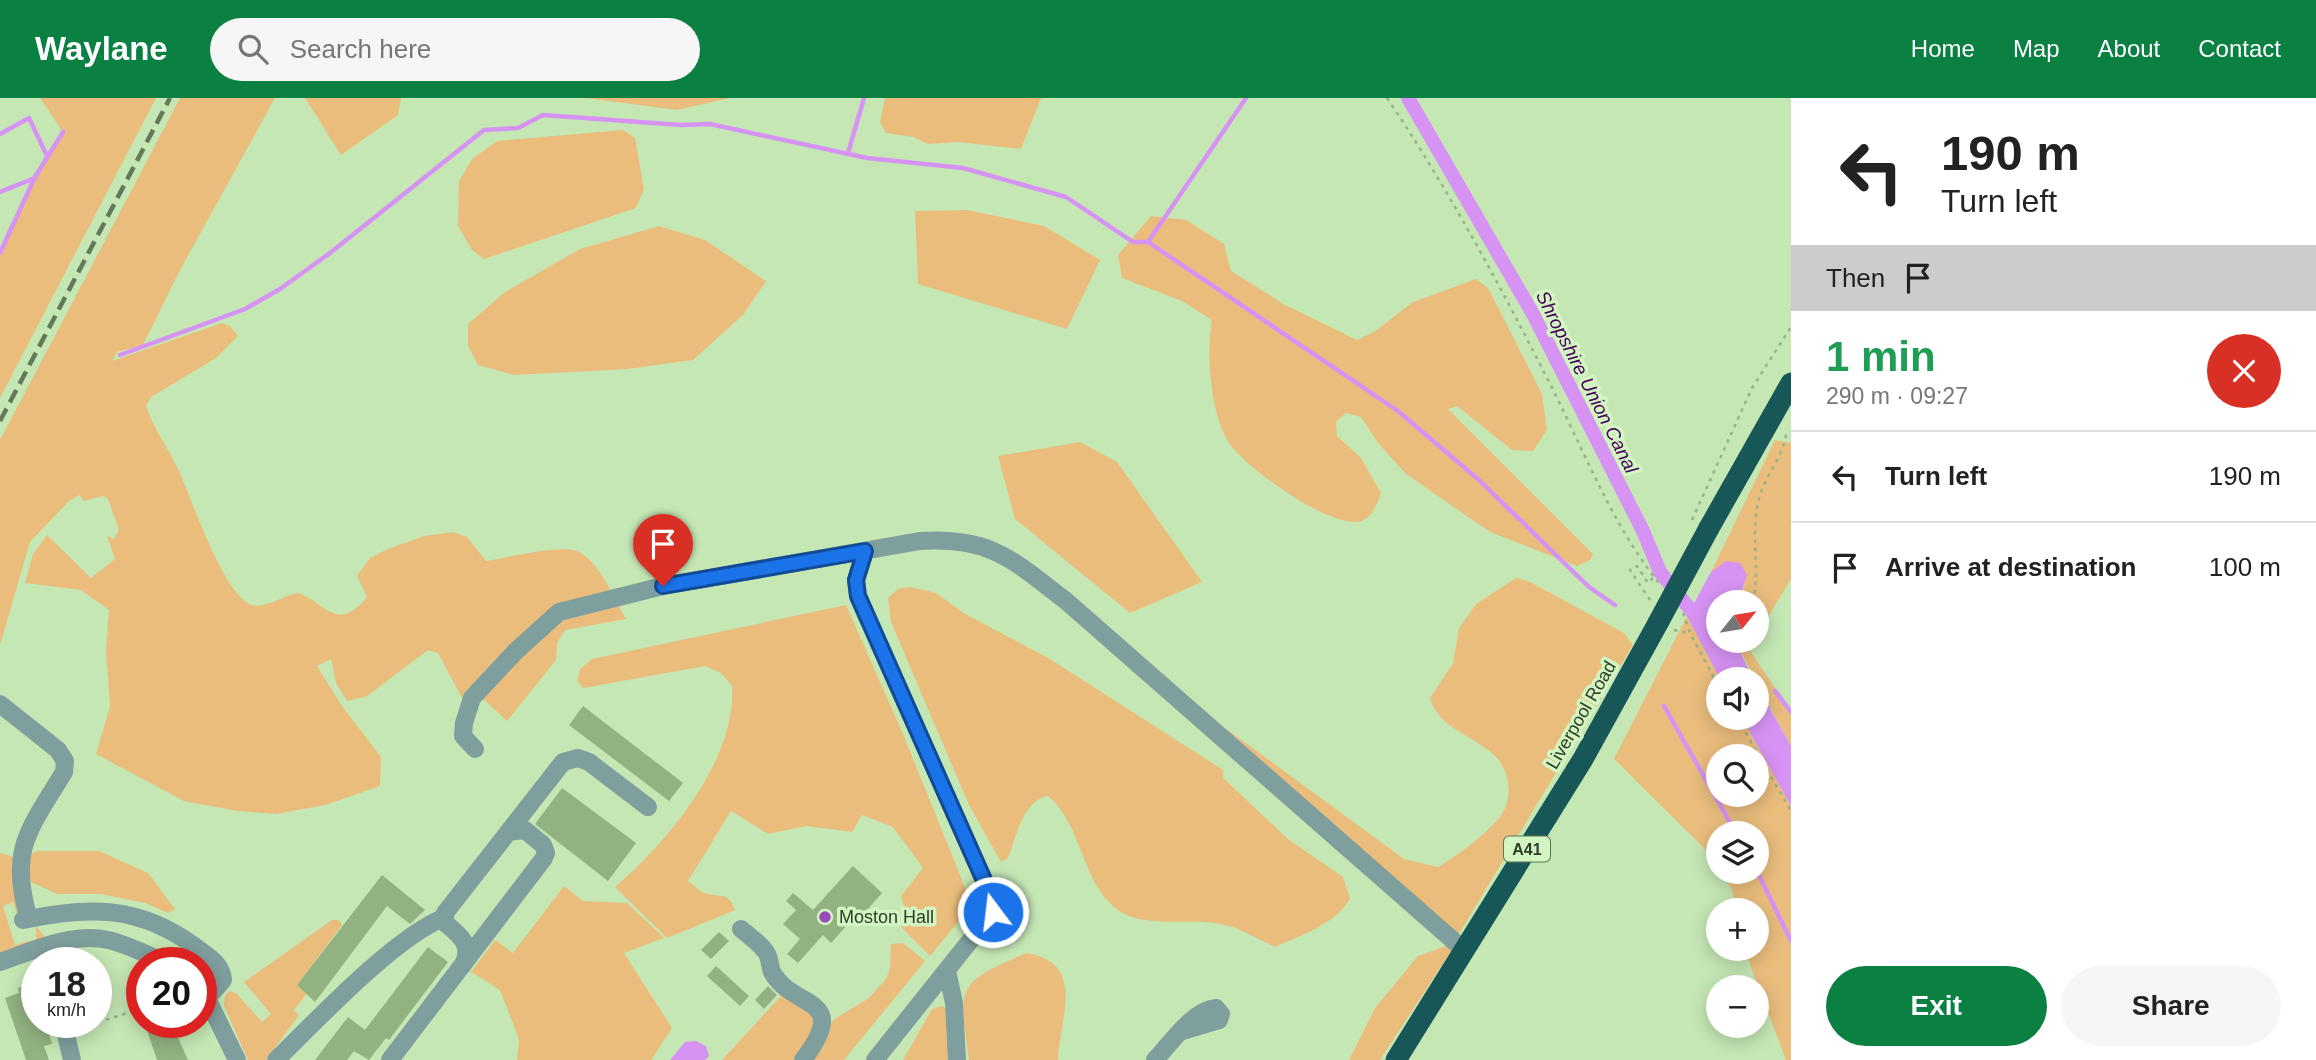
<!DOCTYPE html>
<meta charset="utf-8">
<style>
body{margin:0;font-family:Arial,sans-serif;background:#f6f6f6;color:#222;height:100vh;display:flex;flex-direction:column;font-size:26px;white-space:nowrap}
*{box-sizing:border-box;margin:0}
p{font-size:23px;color:#767676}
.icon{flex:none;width:38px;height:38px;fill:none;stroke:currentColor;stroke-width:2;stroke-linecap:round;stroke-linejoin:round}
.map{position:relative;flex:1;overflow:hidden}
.sheet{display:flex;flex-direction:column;background:#fff;width:525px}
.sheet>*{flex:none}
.guide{background:#fff;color:#222;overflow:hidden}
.needle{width:46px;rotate:60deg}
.tools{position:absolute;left:1706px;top:492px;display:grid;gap:14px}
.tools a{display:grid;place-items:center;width:63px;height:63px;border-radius:50%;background:#fff;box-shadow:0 4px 18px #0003;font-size:35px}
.speed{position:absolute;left:21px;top:849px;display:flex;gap:14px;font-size:35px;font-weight:700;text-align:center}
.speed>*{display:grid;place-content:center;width:91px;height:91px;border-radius:50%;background:#fff;box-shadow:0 4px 18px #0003;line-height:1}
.speed small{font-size:18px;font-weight:400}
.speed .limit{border:10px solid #d22;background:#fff;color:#111}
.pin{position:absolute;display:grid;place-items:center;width:60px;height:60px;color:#fff;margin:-72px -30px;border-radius:50% 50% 50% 0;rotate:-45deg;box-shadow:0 0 7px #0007}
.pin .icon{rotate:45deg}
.me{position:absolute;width:77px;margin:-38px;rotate:345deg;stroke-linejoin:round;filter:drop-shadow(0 0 5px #0008)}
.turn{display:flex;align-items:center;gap:24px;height:147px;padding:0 35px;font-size:32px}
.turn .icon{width:91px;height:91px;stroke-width:2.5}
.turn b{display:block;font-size:49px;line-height:60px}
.then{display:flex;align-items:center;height:66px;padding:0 35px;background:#0003;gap:14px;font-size:26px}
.round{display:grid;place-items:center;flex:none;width:74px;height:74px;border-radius:37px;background:#f6f6f6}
.summary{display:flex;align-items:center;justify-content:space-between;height:119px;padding:0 35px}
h1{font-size:42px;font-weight:600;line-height:52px;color:#1e9e55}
.primary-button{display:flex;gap:14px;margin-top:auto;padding:14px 35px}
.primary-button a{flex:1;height:80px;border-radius:42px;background:#0b8043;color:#fff;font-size:28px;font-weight:600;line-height:80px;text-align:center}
.primary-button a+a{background:#f6f6f6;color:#222}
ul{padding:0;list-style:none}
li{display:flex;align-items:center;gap:21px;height:91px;padding:0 35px;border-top:2px solid #e0e0e0}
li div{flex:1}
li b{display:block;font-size:26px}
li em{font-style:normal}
header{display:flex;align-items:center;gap:42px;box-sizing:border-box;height:98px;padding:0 35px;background:#0b8043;color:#fff}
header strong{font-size:33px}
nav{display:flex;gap:38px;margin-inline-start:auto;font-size:24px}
.search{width:490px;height:63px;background:#f6f6f6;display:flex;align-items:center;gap:18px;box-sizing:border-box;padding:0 24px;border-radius:38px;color:#767676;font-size:26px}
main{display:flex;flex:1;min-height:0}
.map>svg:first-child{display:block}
</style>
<header>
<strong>Waylane</strong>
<div class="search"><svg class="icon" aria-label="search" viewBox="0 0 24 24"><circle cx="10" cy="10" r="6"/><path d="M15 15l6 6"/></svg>Search here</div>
<nav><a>Home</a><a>Map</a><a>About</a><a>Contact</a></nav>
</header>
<main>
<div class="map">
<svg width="1791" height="962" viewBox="0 0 1791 962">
<rect width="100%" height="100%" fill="#c5e7b4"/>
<!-- green -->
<path fill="#eabd7d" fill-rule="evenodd" d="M40,0H156L0,300V155L35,79L63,34Z
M180,0H275L179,174L143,247L117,254L112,263L222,225L230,228L238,238L216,260L151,299L146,308C154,332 168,349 178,371C191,399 224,499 252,507C266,511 285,496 299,495C326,506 338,535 367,499L357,478L370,460L388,451L424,438L453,434L467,439L486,463C506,460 563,445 579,454C600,465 614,501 626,521L565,532L557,545L556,562L507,623L477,595L463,602L438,555L428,552L367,598L347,603L336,585L331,561L317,568L342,608L381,659L380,688L325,707L276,716L237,713L184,703L96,656L110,609L106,552L109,512L81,492L25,485L33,456L47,437L91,480L115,461L107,438L114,441L119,432L108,401L104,398L83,403L80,397L70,402L30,444L0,547V342Z
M305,0H401L398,17L341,57Z
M585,0H730L677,12Z
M885,0H1041L1021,51L958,44L928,46L913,39L886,35L880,24Z
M623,32L635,40L644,91L636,110L484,161L472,152L458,128L459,83L472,61L497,43Z
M967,112L1044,128L1100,162L1067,231L918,186L915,113Z
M1151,118L1186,122L1224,146L1231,173L1285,207L1357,242L1374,234L1413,204L1476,181L1488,190L1542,296L1547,332L1533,353L1512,352L1457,308L1448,311L1593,456L1590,462L1577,468L1490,434L1406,376L1378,345L1361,319L1346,315L1336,324L1337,338L1361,360L1381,395C1376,408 1371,424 1354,424C1323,424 1247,371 1230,346C1210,318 1206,254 1212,222L1182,203L1122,180L1118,157Z
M659,128L705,142L766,183L743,217L693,262L627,271L514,277L478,267L468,248V226L505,194L580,151Z
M1775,342L1791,345V481L1757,537V504H1738L1745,486L1711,474Z
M1080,344L1117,364L1202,484L1130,515L1015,421L998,358Z
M1516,480L1530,484L1624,535L1633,547L1457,839L1222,637L1228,632L1404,761L1438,769C1455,759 1494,731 1503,714C1513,698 1509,672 1496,659C1476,638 1438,631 1430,600L1453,565L1459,530L1476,506Z
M910,489L936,495L965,516L1050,561L1223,672V680L1288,741L1343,779L1350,801C1334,827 1303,836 1275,849C1258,841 1240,830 1221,826C1187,819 1140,833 1113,808C1081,780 1081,725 1048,698C1023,702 1016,740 1008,760L1001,764L969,707L891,524L888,500L898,491Z
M846,507L903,636L972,807L930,858L901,829L907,819L901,798L923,770L893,729L862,717L852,734L806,728L768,736L731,713L688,783C694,787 701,795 707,796C722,799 728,794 735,812L667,840L615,789C667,745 737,661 732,588L721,575L705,568L583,590L577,583L580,571L592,561Z
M1687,518L1720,581L1718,620H1742L1791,708V962H1786L1745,853V851L1757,850V812H1736L1732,792L1720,774H1757V735H1718V772L1704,750L1614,661ZM1718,658H1757V696H1718Z
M1735,543H1754L1749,551L1791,614V648Z
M37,753H99L148,775L175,811L168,815L145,805L100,796H57L29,783L25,759Z
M0,755L17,760L21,814L17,816L13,804L3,808L15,847L36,841V828L45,839L44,842L0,859Z
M564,788L583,803L627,805L664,840L624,855L672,930L651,962H517L519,941L500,892L471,874L495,842L513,855Z
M332,822H339L342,827L297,887L307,895L294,912L299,917L266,962H248L224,908L225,898L229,893L236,895L262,924L271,916L244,884Z
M903,845L925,863L844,962H813L833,922L869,900L886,881L890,871L891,846Z
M1449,847L1453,850L1380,962H1349L1375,910L1418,858Z
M1026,855C1088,865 1059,920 1058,962H969C959,887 955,886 1026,855Z
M774,886L813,916L817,924L797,962H722L781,898L772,889Z
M942,908L949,914V962H903L932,911Z"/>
<!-- water -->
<path fill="#d793f4" d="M1726,463L1740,465L1747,477L1738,504H1718V542L1735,543L1753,581H1720L1687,518L1711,474Z
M1757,587L1791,648V708L1742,620H1757Z
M696,943L706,948L709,958L705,962H670L685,944Z"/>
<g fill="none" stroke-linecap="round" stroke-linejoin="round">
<!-- stream -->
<path stroke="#d793f4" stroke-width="4.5" d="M0,36L29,20L47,58
M848,55L864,0
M0,94L35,80
M1148,144L1246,0
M0,155L35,79L63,34
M120,257L245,211L280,191L330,155L484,32L518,30L543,17L681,27L710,26L867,60L963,70L1066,99L1133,144H1148L1398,313L1479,382L1589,489L1615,507
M1775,593L1791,614
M1664,608L1736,735
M1757,773L1791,843"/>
<!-- canal -->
<path stroke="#d793f4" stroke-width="14" d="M1408,0L1533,216L1643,433L1660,474L1702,526"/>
</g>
<!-- building -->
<path fill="#92b281" d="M583,608L683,685L669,703L569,627Z
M562,690L636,745L608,783L535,726Z
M853,768L882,795L852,829L848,826L831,845L823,837L798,865L787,856L800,841L783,826L796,812L786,803L793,795L813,812Z
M382,777L425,812L410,826L387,808L315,904L297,887Z
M719,834L729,843L711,861L701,852Z
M428,849L448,864L389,942L386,940L369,962L354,953L347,962H315L348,919L365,932Z
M716,868L749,898L740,908L707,878Z
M96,882L108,912L96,916Z
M28,886L37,912V924H45L52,946L44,948L49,962H26L5,900L19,895L18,890Z
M768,888L777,897L764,911L755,902Z
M144,924H171L188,962H157Z"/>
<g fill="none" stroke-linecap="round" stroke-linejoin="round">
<!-- path -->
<path stroke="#97b389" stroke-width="2.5" stroke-dasharray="3.5 5" stroke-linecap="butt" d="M1387,0C1449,92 1502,191 1552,290C1585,355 1613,428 1659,485
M1692,422L1752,290L1791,229
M1650,502L1630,472L1637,468L1648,485L1654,479
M1753,504C1761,468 1749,433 1760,397C1766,377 1787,353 1786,332
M1683,515L1690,535L1718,587
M1674,532L1688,535
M1737,620L1791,713
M82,930L142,910"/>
<!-- minor -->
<path stroke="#7f9f9e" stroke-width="18" d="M865,453L856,482L858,498L995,807L993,814L875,962
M0,606L58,652L65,663L64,674C29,732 8,752 29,821
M475,651L463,638L464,625L472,600L516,553L559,514L663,488L920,443C991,439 1011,461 1065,502L1464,852
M23,822C89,808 140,807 197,850C209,859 222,866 223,882L208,899
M741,831C749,838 764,848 768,858C770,863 770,869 772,874C794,913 852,897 803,962
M0,864C32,853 73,834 108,842C127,846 147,857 165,864
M463,867C473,847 460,837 445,825V815L563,664L578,660L589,664L648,709
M947,873L954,905L957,962
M202,890L237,962
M63,924L72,962
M276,962C317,922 394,840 443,820
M390,962L544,760L546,755L543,747L525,732L508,734
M1155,962C1171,945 1193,912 1216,910L1221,916L1219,922L1182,933"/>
<!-- highway -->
<path stroke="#175757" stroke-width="21" d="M1709,430L1791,285
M1396,962L1583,661L1658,525"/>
<!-- rail -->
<path stroke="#64795a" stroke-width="4.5" stroke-dasharray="14 7" stroke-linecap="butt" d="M0,323L170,0"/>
<!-- highway-bridge -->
<path stroke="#175757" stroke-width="21" d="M1658,525L1709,430"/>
</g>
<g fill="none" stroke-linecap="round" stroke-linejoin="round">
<defs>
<path id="route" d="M663,488L865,453L856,482L858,498L995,807L993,814"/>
</defs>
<!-- route casing -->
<use href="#route" stroke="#114b97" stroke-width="18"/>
<!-- route -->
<use href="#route" stroke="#1a73e8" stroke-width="12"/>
</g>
<!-- markers -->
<circle fill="#9a4aba" stroke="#d2f5c1" stroke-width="2.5" cx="825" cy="819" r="7"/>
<g text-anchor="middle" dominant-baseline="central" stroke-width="7" stroke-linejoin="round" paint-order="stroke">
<!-- shield labels -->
<rect fill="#d2f5c1" stroke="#607457" stroke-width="2" x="1504" y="738.5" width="46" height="25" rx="5"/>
<g font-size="16" font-weight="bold" fill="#2f3d29">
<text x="1527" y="751">A41</text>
</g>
<!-- street labels -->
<g font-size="18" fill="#2f3d29" stroke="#d2f5c1">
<text transform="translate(1581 617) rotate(-60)">Liverpool Road</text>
</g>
<!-- poi labels -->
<g font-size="18" fill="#2f3d29" stroke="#d2f5c1" text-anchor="start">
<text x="839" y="819">Moston Hall</text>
</g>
<!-- water labels -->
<g font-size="19" font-style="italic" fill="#46005b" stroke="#d2f5c1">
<text transform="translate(1587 284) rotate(63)">Shropshire Union Canal</text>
</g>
</g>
</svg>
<div class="tools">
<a><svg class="needle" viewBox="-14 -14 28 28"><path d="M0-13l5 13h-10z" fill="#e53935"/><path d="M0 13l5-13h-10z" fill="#767676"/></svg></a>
<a><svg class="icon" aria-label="sound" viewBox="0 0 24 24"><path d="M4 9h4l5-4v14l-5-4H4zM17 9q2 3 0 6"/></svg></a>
<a><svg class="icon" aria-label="search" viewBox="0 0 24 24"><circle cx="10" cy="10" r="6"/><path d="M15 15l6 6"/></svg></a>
<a><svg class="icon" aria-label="layers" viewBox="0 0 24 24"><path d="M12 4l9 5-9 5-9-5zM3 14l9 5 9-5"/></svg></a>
<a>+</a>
<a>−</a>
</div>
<div class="speed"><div>18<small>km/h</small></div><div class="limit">20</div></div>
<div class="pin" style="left:663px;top:488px;background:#d93025"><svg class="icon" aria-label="arrive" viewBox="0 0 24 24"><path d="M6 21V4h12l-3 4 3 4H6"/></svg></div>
<svg class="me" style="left:993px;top:814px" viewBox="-20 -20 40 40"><circle r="17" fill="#1a73e8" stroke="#fff" stroke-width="3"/><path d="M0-11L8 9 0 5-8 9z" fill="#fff"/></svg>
</div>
<section class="sheet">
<div class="guide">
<div class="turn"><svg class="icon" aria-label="left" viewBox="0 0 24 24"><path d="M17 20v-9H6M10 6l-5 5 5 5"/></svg><div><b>190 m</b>Turn left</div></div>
<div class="then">Then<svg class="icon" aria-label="arrive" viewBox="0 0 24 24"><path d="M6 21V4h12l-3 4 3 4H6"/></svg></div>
</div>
<div class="summary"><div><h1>1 min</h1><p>290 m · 09:27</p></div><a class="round" style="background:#d93025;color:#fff"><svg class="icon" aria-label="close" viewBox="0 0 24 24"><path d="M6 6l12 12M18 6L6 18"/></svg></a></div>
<ul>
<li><svg class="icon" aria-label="left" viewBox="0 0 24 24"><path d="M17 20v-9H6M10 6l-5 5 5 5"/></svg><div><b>Turn left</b></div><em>190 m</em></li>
<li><svg class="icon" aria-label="arrive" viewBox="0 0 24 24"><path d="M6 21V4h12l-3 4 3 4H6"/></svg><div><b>Arrive at destination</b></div><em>100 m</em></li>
</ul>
<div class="primary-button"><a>Exit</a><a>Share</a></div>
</section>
</main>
